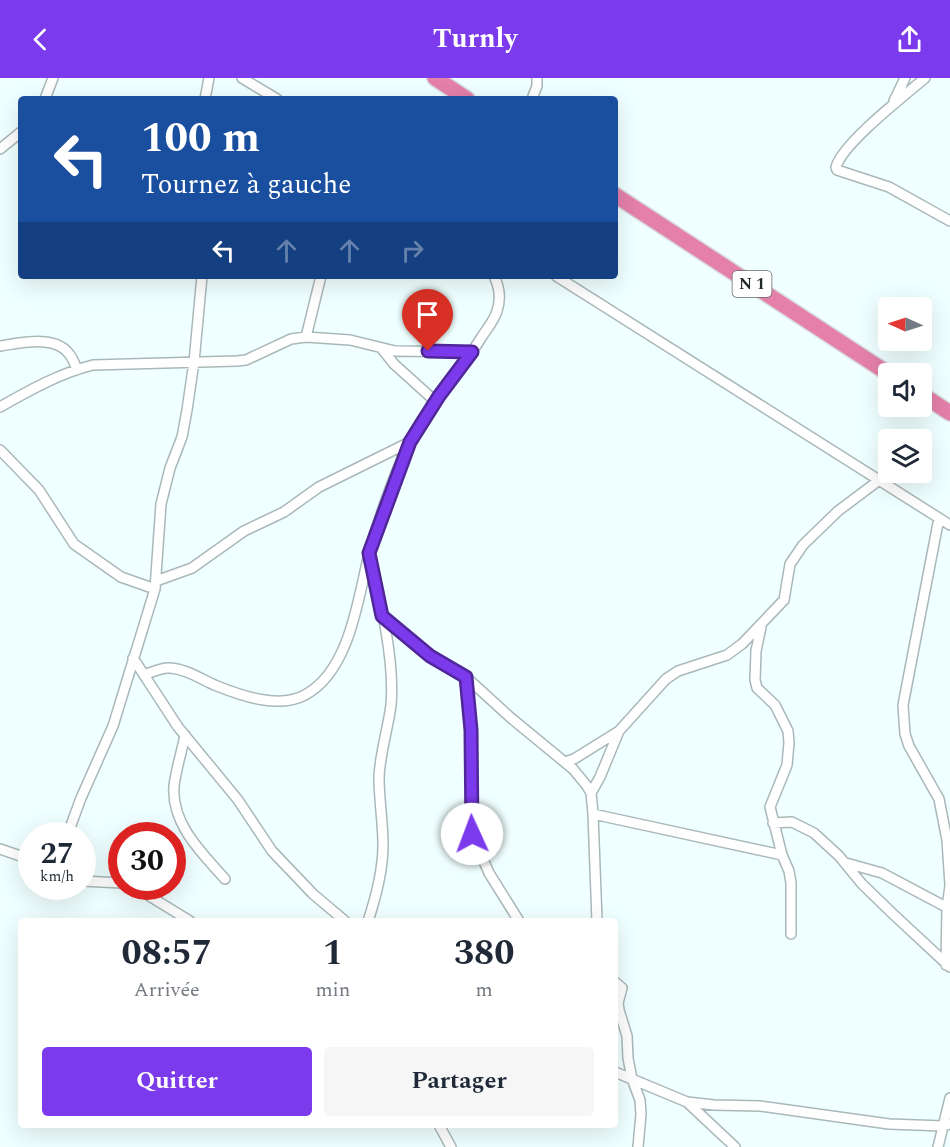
<!DOCTYPE html>
<html lang="fr">
<meta charset="utf-8">
<style>
body{margin:0;font-family:Spectral,serif;background:#f6f6f7;color:#1f2937;height:100vh;display:flex;flex-direction:column;font-size:22px;white-space:nowrap}
*{box-sizing:border-box;margin:0}
p{font-size:20px;color:#747a83}
.icon{flex:none;width:33px;height:33px;fill:none;stroke:currentColor;stroke-width:2;stroke-linecap:round;stroke-linejoin:round}
.map{position:relative;flex:1;overflow:hidden}
.side{position:absolute;left:18px;top:840px;width:600px;height:210px;display:flex;flex-direction:column;background:#fff;border-radius:6px;box-shadow:0 6px 24px #0002}
.side>*{flex:none}
.banner{position:absolute;left:18px;top:18px;width:600px;height:183px;border-radius:6px;box-shadow:0 6px 24px #0002;background:#1a4fa0;color:#fff;overflow:hidden}
.needle{width:39px;rotate:273deg}
.buttons{position:absolute;left:878px;top:219px;display:grid;gap:12px}
.buttons a{display:grid;place-items:center;width:54px;height:54px;border-radius:6px;background:#fff;box-shadow:0 6px 24px #0002;font-size:30px}
.speed{position:absolute;left:18px;top:744px;display:flex;gap:12px;font-size:30px;font-weight:700;text-align:center}
.speed>*{display:grid;place-content:center;width:78px;height:78px;border-radius:50%;background:#fff;box-shadow:0 6px 24px #0002;line-height:1}
.speed small{font-size:15px;font-weight:400}
.speed .limit{border:9px solid #d22;background:#fff;color:#111}
.pin{position:absolute;display:grid;place-items:center;width:51px;height:51px;color:#fff;margin:-62px -26px;border-radius:50% 50% 50% 0;rotate:-45deg;box-shadow:0 0 6px #0007}
.pin .icon{rotate:45deg}
.me{position:absolute;width:66px;margin:-33px;rotate:358deg;stroke-linejoin:round;filter:drop-shadow(0 0 4px #0008)}
.turn{display:flex;align-items:center;gap:21px;height:126px;padding:0 24px;font-size:27px}
.turn .icon{width:78px;height:78px;stroke-width:2.5}
.turn b{display:block;font-size:42px;line-height:51px}
.lanes{display:flex;align-items:center;height:57px;padding:0 24px;background:#0003;justify-content:center;gap:30px;direction:ltr}
.lanes .off{opacity:.35}
.eta{display:flex;justify-content:space-evenly;align-items:center;height:102px;text-align:center}
.eta b{font-size:36px;font-weight:700;line-height:42px}
.cta{display:flex;gap:12px;margin-top:auto;padding:12px 24px}
.cta a{flex:1;height:69px;border-radius:6px;background:#7c3aed;color:#fff;font-size:24px;font-weight:700;line-height:69px;text-align:center}
.cta a+a{background:#f6f6f7;color:#1f2937}
header{display:flex;justify-content:space-between;align-items:center;height:78px;padding:0 24px;background:#7c3aed;color:#fff;font-size:27px;font-weight:700}
.map>svg:first-child{display:block}
</style>
<header><svg class="icon" aria-label="back" viewBox="0 0 24 24"><path d="M15 5l-7 7 7 7"/></svg>Turnly<svg class="icon" aria-label="share" viewBox="0 0 24 24"><path d="M12 15V3M7 8l5-5 5 5M5 13v7h14v-7"/></svg></header>
<div class="map">
<svg width="950" height="1069" viewBox="0 0 950 1069">
<rect width="100%" height="100%" fill="#f0ffff"/>
<g fill="none" stroke-linecap="round" stroke-linejoin="round">
<defs>
<path id="minor" d="M242,0L277,21
M925,0C905,17 843,65 836,89L837,92L889,109L950,143
M45,21L53,0
M205,21L209,0
M532,21L537,8V0
M894,23L905,0
M0,71L21,54
M556,198L950,447
M306,259L321,198
M0,268C21,265 56,256 70,277C73,281 75,287 77,291
M382,271L394,286L435,323
M0,329C30,312 60,295 93,287L237,283L246,282L291,261L306,259L350,262L395,273L472,274
M0,372L39,412L74,466L121,499L155,511
M939,440L903,627L905,656L909,668L939,721L947,762L950,807
M156,503L192,490L244,453L284,434L319,409L410,364
M382,539L430,578L466,599L511,640L573,691L587,708L591,715L593,736L597,843
M761,549L756,573L755,602L757,610L775,627L788,653L789,665L787,687L770,729L782,777L789,793L791,805V856
M133,580L178,649L238,722L272,773L313,816L345,843
M144,597C152,594 162,589 170,590C187,591 202,602 217,608C242,618 279,631 305,617C350,593 358,520 369,476C378,442 394,397 409,365C427,327 459,296 481,260C486,252 494,243 497,233C501,221 500,210 494,198
M466,599L471,652L472,756L489,795L519,843
M185,657C182,673 176,691 174,708C171,746 202,775 225,801
M565,684L574,681L619,653L666,601L678,593L727,577L742,566L784,522L790,486L803,467L838,433L878,403
M591,715L600,699L619,653
M593,736L782,777
M773,745L792,744L814,755L839,778L862,806L893,836L950,889
M67,758L81,720L113,648L155,511L161,426L170,390L182,359L187,332L194,284L202,198
M0,771L32,782
M846,785L882,795L950,831
M82,803L122,805
M133,808L190,843
M368,843C376,819 383,792 383,767C383,744 379,722 379,699C380,675 388,651 391,627C395,583 380,520 370,478
M946,887L947,829L950,808
M615,904L622,910L618,925L619,932L627,958L628,980L632,1001L640,1022L641,1036L638,1069
M615,994L687,1024L735,1069
M687,1024L714,1027L760,1028L889,1046L943,1048L950,1046
M439,1047L451,1069
M938,1069L950,1020"/>
<path id="trunk" d="M435,0L467,21
M615,117L889,296
M921,316L950,335"/>
</defs>
<!-- minor casing -->
<use href="#minor" stroke="#aab8b9" stroke-width="12"/>
<!-- trunk casing -->
<use href="#trunk" stroke="#d7d8d8" stroke-width="18"/>
<!-- minor -->
<use href="#minor" stroke="#fff" stroke-width="9"/>
<!-- trunk -->
<use href="#trunk" stroke="#e480aa" stroke-width="15"/>
</g>
<g fill="none" stroke-linecap="round" stroke-linejoin="round">
<defs>
<path id="route" d="M428,273L472,274L439,318L410,364L369,475L382,538L430,578L466,599L471,652L472,756"/>
</defs>
<!-- route casing -->
<use href="#route" stroke="#51269a" stroke-width="15"/>
<!-- route -->
<use href="#route" stroke="#7c3aed" stroke-width="10"/>
</g>
<g text-anchor="middle" dominant-baseline="central" stroke-width="4.5" stroke-linejoin="round" paint-order="stroke">
<!-- shield labels -->
<rect fill="#fff" stroke="#646868" stroke-width="1.5" x="732.5" y="193" width="39" height="26" rx="4.5"/>
<g font-size="16" font-weight="bold" fill="#222828">
<text x="752" y="206">N 1</text>
</g>
</g>
</svg>
<div class="buttons">
<a><svg class="needle" viewBox="-14 -14 28 28"><path d="M0-13l5 13h-10z" fill="#e53935"/><path d="M0 13l5-13h-10z" fill="#747a83"/></svg></a>
<a><svg class="icon" aria-label="sound" viewBox="0 0 24 24"><path d="M4 9h4l5-4v14l-5-4H4zM17 9q2 3 0 6"/></svg></a>
<a><svg class="icon" aria-label="layers" viewBox="0 0 24 24"><path d="M12 4l9 5-9 5-9-5zM3 14l9 5 9-5"/></svg></a>
</div>
<div class="speed"><div>27<small>km/h</small></div><div class="limit">30</div></div>
<div class="pin" style="left:428px;top:273px;background:#d93025"><svg class="icon" aria-label="arrive" viewBox="0 0 24 24"><path d="M6 21V4h12l-3 4 3 4H6"/></svg></div>
<svg class="me" style="left:472px;top:756px" viewBox="-20 -20 40 40"><circle r="19" fill="#fff"/><path d="M0-13L10 11 0 6-10 11z" fill="#7c3aed"/></svg>
<div class="banner">
<div class="turn"><svg class="icon" aria-label="left" viewBox="0 0 24 24"><path d="M17 20v-9H6M10 6l-5 5 5 5"/></svg><div><b>100 m</b>Tournez à gauche</div></div>
<div class="lanes"><svg class="icon" aria-label="left" viewBox="0 0 24 24"><path d="M17 20v-9H6M10 6l-5 5 5 5"/></svg><svg class="icon off" aria-label="ahead" viewBox="0 0 24 24"><path d="M12 20V5M6 11l6-6 6 6"/></svg><svg class="icon off" aria-label="ahead" viewBox="0 0 24 24"><path d="M12 20V5M6 11l6-6 6 6"/></svg><svg class="icon off" aria-label="right" viewBox="0 0 24 24"><path d="M7 20v-9h11M14 6l5 5-5 5"/></svg></div>
</div>
<section class="side">
<div class="eta">
<div><b>08:57</b><p>Arrivée</p></div>
<div><b>1</b><p>min</p></div>
<div><b>380</b><p>m</p></div>
</div>
<div class="cta"><a>Quitter</a><a>Partager</a></div>
</section>
</div>
